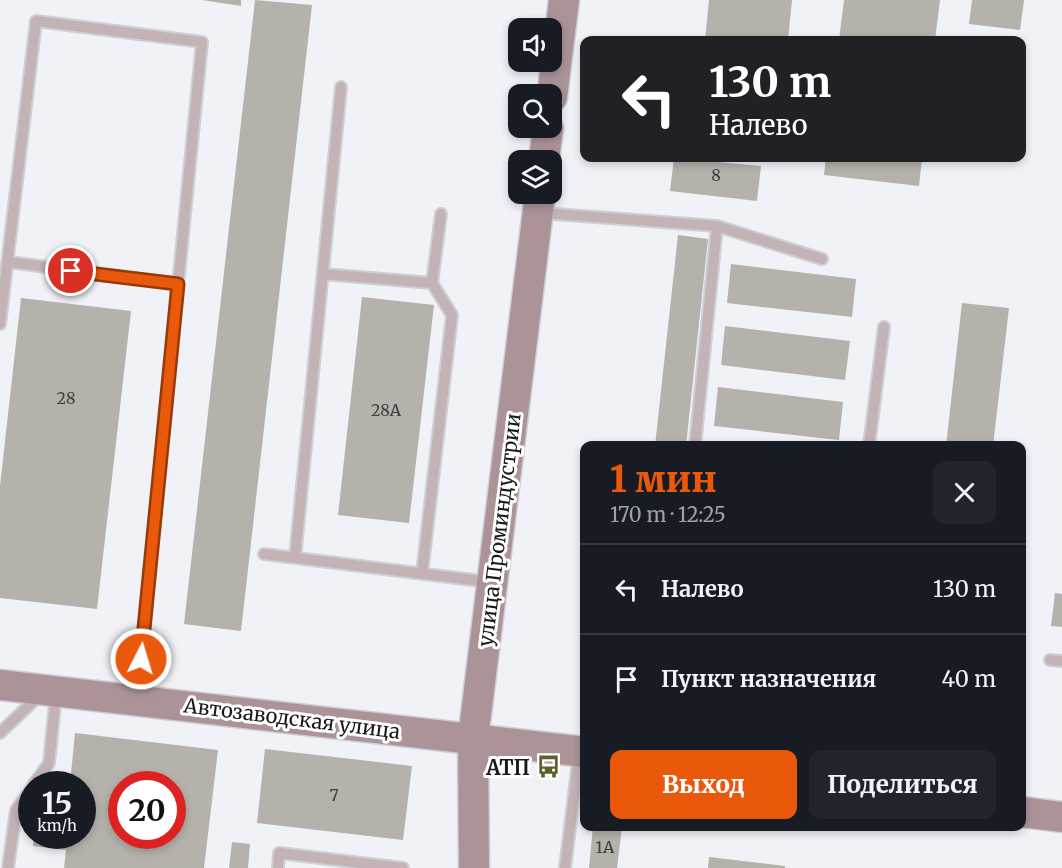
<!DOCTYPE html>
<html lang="ru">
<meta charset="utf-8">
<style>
body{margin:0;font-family:Merriweather,serif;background:#20242c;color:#f1f3f6;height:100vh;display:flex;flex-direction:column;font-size:22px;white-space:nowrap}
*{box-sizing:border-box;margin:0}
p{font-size:20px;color:#9ea1a6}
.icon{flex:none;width:33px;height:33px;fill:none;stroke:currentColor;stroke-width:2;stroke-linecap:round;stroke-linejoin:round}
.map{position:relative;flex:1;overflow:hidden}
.sheet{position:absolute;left:580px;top:441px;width:446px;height:390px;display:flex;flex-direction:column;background:#171b24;border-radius:12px;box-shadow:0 3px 9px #0003}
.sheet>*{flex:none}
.guide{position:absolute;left:580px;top:36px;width:446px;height:126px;border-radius:12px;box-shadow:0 3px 9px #0003;background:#202124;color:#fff;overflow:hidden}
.fabs{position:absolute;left:508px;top:18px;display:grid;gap:12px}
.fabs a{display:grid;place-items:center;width:54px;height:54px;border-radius:12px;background:#171b24;box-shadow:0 3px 9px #0003;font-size:30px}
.speed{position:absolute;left:18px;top:771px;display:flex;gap:12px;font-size:30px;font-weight:700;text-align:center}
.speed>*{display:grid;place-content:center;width:78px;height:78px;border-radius:50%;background:#171b24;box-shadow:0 3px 9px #0003;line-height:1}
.speed small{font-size:15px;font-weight:400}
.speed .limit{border:9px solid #d22;background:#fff;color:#111}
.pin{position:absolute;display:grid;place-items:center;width:51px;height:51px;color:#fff;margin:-26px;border:3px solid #fff;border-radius:50%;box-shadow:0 2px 6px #0007}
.me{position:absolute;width:66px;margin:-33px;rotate:5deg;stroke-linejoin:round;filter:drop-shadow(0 0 4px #0008)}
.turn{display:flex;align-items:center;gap:21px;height:126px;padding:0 30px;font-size:27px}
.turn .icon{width:78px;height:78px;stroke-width:2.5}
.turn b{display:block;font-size:42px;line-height:51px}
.round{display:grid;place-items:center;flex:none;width:63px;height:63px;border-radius:12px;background:#20242c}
.overview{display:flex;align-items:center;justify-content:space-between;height:102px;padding:0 30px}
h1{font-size:36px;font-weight:800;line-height:45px;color:#ea580c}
.action{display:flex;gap:12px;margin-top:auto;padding:12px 30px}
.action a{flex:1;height:69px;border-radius:12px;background:#ea580c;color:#fff;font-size:24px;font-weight:800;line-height:69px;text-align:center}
.action a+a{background:#20242c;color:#f1f3f6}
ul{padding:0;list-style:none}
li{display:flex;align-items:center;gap:18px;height:90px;padding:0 30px;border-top:2px solid #363941}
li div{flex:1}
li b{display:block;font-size:22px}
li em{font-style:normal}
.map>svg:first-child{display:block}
</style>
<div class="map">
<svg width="1062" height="868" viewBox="0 0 1062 868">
<rect width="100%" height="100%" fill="#f0f2f8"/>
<!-- building -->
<path fill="#b5b1ab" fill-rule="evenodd" d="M202,0H241V6Z
M255,0L312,5L241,631L184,624Z
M709,0H792L788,40H705Z
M844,0H940L935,40H839Z
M972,0H1024L1020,30L969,24Z
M674,158L761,166L757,201L670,191Z
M826,158H922L919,186L824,175Z
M678,235L708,239L686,446H655Z
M731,264L856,279L852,317L727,303Z
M362,297L434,305L409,523L338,515Z
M21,298L131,311L97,609L0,598V486Z
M962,303L1009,308L993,446H946Z
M725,326L850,341L845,380L721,365Z
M718,387L843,402L839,440L714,426Z
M1055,593L1062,594V627L1051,626Z
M75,733L218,750L204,868H64L66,850L33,846L34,836H82V784H70ZM122,784H172V836H122Z
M265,749L412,766L403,840L257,823Z
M593,826H622L617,868H589Z
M232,842L250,844L248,868H229Z
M709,857L785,866V868H708Z"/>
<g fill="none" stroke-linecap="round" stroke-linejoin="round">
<defs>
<path id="service" d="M541,213L717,226L695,446
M717,226L822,259
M8,262L178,284
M323,274L432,283L441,214
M0,324L36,21L202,42L137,700
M869,446L884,327
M264,554L489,582
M295,558L341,87
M422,574L452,315L432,283
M1050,660L1062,661
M0,733L41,694
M34,784L49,763L56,694
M8,868L16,810L32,788
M278,868L279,853L403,868
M565,868L579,754"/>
<path id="secondary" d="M552,97L564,0
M544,160L548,128
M0,685L585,752
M1022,812L1062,817
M474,868L473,739L540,194"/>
</defs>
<!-- service casing -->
<use href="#service" stroke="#cecfd5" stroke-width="14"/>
<!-- secondary casing -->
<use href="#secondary" stroke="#cecfd5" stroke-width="33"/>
<!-- service -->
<use href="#service" stroke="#c3b2b6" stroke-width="10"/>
<!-- secondary -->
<use href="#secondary" stroke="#ac9398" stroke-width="30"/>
</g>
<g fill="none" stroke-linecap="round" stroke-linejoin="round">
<defs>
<path id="route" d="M71,271L178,284L141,659"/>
</defs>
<!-- route casing -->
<use href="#route" stroke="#983908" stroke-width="15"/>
<!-- route -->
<use href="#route" stroke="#ea580c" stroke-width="10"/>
</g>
<!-- icons -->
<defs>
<symbol id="bus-bare" viewBox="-9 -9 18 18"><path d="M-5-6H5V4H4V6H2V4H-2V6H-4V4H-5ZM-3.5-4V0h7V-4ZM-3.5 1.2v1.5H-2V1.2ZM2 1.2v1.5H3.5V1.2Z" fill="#5f5f2c" stroke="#fff" stroke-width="2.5" paint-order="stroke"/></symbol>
</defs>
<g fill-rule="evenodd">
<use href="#bus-bare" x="532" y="750" width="33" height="33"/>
</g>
<g text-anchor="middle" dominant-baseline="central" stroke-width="6" stroke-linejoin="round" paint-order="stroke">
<!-- number labels -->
<g font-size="16" fill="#403f3f">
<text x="716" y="175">8</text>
<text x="66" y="398">28</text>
<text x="386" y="410">28А</text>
<text x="334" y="795">7</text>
<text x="605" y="847">1А</text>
</g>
<!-- street labels -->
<g font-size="20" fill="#19191b" stroke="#fff">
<text transform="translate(499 530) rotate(-83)">улица Проминдустрии</text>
<text transform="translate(292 718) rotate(7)">Автозаводская улица</text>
</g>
<!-- poi labels -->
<g font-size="20" font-weight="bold" fill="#19191b" stroke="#fff" text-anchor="end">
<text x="530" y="767">АТП</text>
</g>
</g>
</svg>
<div class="fabs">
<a><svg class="icon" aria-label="sound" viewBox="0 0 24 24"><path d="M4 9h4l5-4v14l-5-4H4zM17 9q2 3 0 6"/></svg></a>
<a><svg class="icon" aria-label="search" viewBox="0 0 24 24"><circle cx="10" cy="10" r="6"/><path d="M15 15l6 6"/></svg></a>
<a><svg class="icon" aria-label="layers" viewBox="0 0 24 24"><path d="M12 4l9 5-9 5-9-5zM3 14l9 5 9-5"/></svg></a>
</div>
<div class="speed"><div>15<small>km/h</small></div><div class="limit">20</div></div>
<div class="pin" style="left:71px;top:271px;background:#d93025"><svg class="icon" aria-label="arrive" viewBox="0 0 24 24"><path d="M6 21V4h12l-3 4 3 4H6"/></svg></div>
<svg class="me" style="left:141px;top:659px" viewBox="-20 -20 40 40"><circle r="17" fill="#ea580c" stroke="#fff" stroke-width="3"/><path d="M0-11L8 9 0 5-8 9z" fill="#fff"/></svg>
<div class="guide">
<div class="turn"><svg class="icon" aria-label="left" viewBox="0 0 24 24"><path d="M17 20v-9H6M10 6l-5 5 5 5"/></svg><div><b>130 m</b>Налево</div></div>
</div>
<section class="sheet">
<div class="overview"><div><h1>1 мин</h1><p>170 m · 12:25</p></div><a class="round"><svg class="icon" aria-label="close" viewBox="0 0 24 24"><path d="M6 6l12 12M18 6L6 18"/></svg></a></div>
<ul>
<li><svg class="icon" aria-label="left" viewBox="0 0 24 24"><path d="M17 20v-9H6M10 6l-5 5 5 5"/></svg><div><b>Налево</b></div><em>130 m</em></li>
<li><svg class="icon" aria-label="arrive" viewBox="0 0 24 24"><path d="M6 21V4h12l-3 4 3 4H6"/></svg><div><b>Пункт назначения</b></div><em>40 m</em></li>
</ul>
<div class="action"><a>Выход</a><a>Поделиться</a></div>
</section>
</div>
